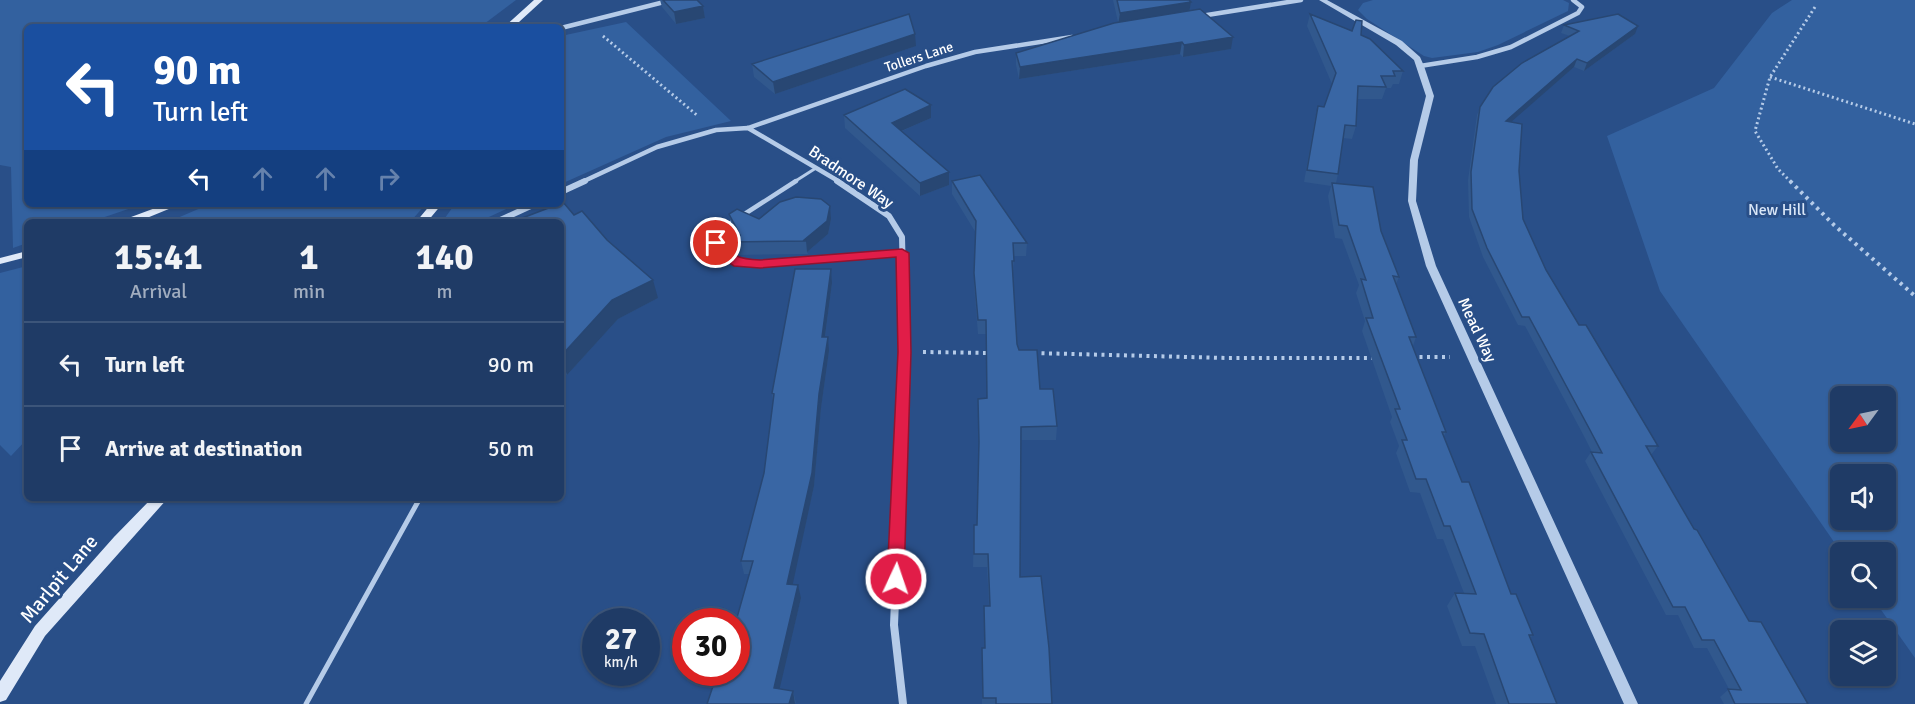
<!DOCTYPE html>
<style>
body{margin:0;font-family:Signika,sans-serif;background:#2c466f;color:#f1f3f6;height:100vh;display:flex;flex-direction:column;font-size:22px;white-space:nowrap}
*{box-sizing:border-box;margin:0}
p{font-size:20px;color:#a1adbf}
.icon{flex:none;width:33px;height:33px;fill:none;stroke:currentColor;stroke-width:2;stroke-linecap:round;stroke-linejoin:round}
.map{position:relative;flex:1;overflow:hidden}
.side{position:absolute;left:24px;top:219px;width:540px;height:282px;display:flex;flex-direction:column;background:#1f3b66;border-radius:9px;box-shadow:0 2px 4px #0004,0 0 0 2px #3c557a}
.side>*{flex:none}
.hud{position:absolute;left:24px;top:24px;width:540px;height:183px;border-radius:9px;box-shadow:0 2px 4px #0004,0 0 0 2px #3c557a;background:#1a4fa0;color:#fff;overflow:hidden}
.needle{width:39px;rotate:237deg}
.fabs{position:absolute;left:1830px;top:386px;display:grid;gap:12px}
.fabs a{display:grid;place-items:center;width:66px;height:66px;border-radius:9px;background:#1f3b66;box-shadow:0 2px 4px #0004,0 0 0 2px #3c557a;font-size:30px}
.speed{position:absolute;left:582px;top:608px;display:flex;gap:12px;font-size:30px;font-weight:700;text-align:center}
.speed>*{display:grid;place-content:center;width:78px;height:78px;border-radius:50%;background:#1f3b66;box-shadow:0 2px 4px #0004,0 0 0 2px #3c557a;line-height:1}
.speed small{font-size:15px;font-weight:400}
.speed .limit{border:9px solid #d22;background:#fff;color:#111}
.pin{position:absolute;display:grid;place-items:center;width:51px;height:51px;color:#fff;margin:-26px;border:3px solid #fff;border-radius:50%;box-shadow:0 2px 6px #0007}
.me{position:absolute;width:66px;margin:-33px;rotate:3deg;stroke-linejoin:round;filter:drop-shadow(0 0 4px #0008)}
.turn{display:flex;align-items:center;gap:21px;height:126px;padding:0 30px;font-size:27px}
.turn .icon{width:78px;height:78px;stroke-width:2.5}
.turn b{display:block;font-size:42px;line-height:51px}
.lanes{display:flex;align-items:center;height:57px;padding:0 30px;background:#0003;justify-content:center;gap:30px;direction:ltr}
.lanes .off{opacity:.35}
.eta{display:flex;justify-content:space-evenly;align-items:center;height:102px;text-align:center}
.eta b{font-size:36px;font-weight:700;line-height:42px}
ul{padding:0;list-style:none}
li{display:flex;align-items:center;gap:18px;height:84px;padding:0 30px;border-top:2px solid #3c557a}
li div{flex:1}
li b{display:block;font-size:22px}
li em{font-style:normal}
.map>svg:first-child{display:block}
</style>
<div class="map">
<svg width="1915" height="704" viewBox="0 0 1915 704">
<rect width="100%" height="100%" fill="#294f88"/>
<!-- green -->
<path fill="#33619f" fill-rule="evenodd" d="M0,0H516L480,27H27V204H143L90,222H27V243L13,248L11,167L0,165Z
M1373,0H1563L1569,3L1568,11L1498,45L1478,52L1432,58L1424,56L1367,19L1358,10L1363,3Z
M1792,0H1915V658L1872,597H1886V552H1841L1660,291L1607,136L1714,88L1772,13ZM1840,396H1886V441H1840ZM1840,474H1886V519H1840Z
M626,22L731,121L666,137L561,184V36Z
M210,204H426L410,222H168Z
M455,204H517L478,222H442Z
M27,266V439L11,456L0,445V273Z"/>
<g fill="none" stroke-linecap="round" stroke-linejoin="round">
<!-- path-far1 -->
<path stroke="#b5cbe8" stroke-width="3" stroke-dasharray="2 3" stroke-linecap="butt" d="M603,36L698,116
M1770,77L1915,124
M1791,182L1778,169L1755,131L1770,77L1815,7"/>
<!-- path -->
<path stroke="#b5cbe8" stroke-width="4" stroke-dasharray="3 4.5" stroke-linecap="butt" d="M1790,181L1834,225L1915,296
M923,352L991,353
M1034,353L1227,358H1375
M1412,357H1450"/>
<!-- service-far2 -->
<path stroke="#b5cbe8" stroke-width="3" d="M794,182L816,168"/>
<!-- service-far1 -->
<path stroke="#b5cbe8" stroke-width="4.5" d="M743,215L796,181
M736,220L719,230L716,243L721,252L734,262L760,264L902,253"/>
<!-- service -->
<path stroke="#b5cbe8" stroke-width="5" d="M306,704L420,498"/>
<!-- minor-far2 -->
<path stroke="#b5cbe8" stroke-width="4.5" d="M1201,16L1301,0
M561,28L672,0
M1420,66L1477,57L1511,47L1578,13L1582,7L1573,0
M748,128L840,182
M582,182L657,147L716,130L748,128L926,66L975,52L1072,37"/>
<!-- minor-far1 -->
<path stroke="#b5cbe8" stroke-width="6" d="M837,181L889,216L902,237L905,352L903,413
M561,192L585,181
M496,222L535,204"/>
<!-- minor -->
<path stroke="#b5cbe8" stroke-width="8" d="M903,411L894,625L903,704"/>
<!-- tertiary -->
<path fill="#b5cbe8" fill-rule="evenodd" d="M1319,0H1327L1402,41L1420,57L1424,66L1434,96L1418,160L1416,201L1436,266L1638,704H1624L1426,266L1408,201L1410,160L1426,96L1414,60L1396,45Z"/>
<!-- secondary -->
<path fill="#dfe9f8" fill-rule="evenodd" d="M534,0H543L519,22L534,27H504Z
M166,204H181L137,222H122L123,220Z
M431,204H442L427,222H416Z
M27,251V257L0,264V258Z
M152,498H168L45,636L6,700L0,702V681L35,626L114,537Z"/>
</g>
<!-- wall -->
<path fill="#31588d" d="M660,0H697L703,6L705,18L676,24L662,7Z
M1113,0H1189L1191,2L1189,11L1231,49L1183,57L1180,54L1019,79L1016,65V53L1118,22Z
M1310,14L1361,35L1403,71L1399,84H1393L1391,88H1386L1382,99H1357L1356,126L1352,139L1343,138L1338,174L1336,183L1381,231L1399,277L1396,284L1416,337L1413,346L1446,432L1444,436L1462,482L1511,594L1533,635L1530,638L1557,704H1496L1475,646H1462L1447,606L1455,593H1464L1443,539H1437L1420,493L1410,492L1396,453L1399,446L1390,422L1392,417L1362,331L1365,321L1356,293L1359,285L1342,239L1335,238L1328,196L1331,186L1304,182L1315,118L1318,106L1324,107L1332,84L1307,26Z
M1564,25L1635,34L1584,71L1574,67L1510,122L1519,171L1523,219L1546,270L1579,325L1658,446L1651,455L1694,529L1749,621L1808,704H1724L1720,697L1729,689L1707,648H1694L1678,615H1666L1585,461L1591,452H1592L1585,438L1525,326L1518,325L1483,257L1469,217L1468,180L1477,115L1480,107L1570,36L1561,33Z
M916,46L775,94L754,77L752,64Z
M844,115L931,118L902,131L949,185L920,196L845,128Z
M952,181L1027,243L1026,256H1014L1013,274H1012L1017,344L1019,350L1040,389L1057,426L1056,440H1021L1020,577L1052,704H982V648H984V606H989L987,567H973L974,525H977L979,453L978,399L987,398L986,334H978L974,286L976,233L952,194Z
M729,214L759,219H831L828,234L807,252L808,254L734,255L731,242L737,237L732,227Z
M574,215L658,298L618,319L567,375L561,373V222H518L517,220Z
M832,283L825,337L829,351L821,408L814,486L792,585L801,598L779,689L793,691L796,703L719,680L749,574H744L741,561L764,473L773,402L772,393Z"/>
<!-- shaded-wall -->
<path fill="#284773" d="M1191,2L1189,13L1118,25L1120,13Z
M703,6L705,18L676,24L674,12Z
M1638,26L1635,34L1584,71L1587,63Z
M915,34L916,46L775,94L773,82Z
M1233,37L1231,49L1183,57L1184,45Z
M1182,42L1180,54L1019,79L1020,67Z
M1577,59L1574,67L1503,129L1506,121Z
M931,105V118L892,135V123Z
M949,172V185L920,196V183Z
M830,206L831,219L828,234L807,252L806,241L804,240Z
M831,269L832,283L823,351L822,337Z
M653,280L658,298L618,319L567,375L561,356L612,300Z
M828,337L829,351L821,408L814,486L790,597L787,584Z
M798,585L801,598L777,700L774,688Z
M793,691L795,704H789Z"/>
<!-- building -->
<path fill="#3966a4" stroke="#284773" stroke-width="1.5" d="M663,0H697L703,6L674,12Z
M1117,0H1189L1191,2L1120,13Z
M1200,9L1233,37L1184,45L1182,42L1020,67L1016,53L1114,23Z
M909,14L915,34L773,82L752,64Z
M1310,14L1352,31L1356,20L1362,21L1361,35L1370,39L1403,71H1393L1395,76H1381L1386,87L1358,86L1356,126L1345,125L1338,174L1307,170L1318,106L1324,107L1336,73Z
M1618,14L1638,26L1587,63L1577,59L1506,121L1522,124L1519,171L1523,219L1546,270L1579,325H1586L1658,446H1646L1694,529L1697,530L1749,621L1761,622L1808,704H1735L1728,689L1741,690L1714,640H1702L1685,607H1673L1591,452L1602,453L1590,430L1529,317H1522L1487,248L1472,209L1471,172L1480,107L1493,87L1522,63L1579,31L1564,25Z
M905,89L931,105L892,123L949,172L920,183L844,115Z
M980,175L1027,243H1013L1014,261H1012L1017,344L1019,350H1037L1040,389H1053L1057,426L1021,427L1020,577L1041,576L1049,648L1052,704H996V698H983L982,648H985L984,606H990L988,554H974V525H977L979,442L978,399L987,398L986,320H978L974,273L976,221L952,181Z
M1332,183L1373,187L1381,231L1399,277L1393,276L1416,337H1409L1446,432H1442L1462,482H1469L1511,594H1516L1533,635H1529L1557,704H1509L1484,634L1470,633L1455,593L1476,594L1450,526H1444L1426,479H1416L1402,440H1407L1395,409H1400L1366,318H1373L1361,279L1366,280L1347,226L1339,225Z
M796,197L821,199L830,206L827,221L804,240L806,241L731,242L740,235L729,214L737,209L759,219L780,202Z
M563,202L574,215L582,211L607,240L653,280L612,300L561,356V222H518L517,220L559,204H561Z
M795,269H831L822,337H828L819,394L812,473L787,584L798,585L774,688L793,691L789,704H707L715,680H719L721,672H736V621L753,561H741L764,473L774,394L772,393Z"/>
<!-- route -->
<path fill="#e11d48" stroke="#92132f" stroke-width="1.5" d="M716,239L721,240C731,257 740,259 760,260L902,249L909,253L911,352L904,579L902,584L896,586L890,584L887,579L898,352L896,257L760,268L734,266L717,255L710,243Z"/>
<g text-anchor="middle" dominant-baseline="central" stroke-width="6" stroke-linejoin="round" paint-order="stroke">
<!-- far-street labels -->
<g font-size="14" fill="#fff" stroke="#294f88">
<text transform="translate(919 57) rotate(-18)">Tollers Lane</text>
</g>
<!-- street labels -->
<g font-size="16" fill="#fff" stroke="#294f88">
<text transform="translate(851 177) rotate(34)">Bradmore Way</text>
<text transform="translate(1477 330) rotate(65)">Mead Way</text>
</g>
<!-- park labels -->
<g font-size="16" fill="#d9e6f7" stroke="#294f88">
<text x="1777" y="210">New Hill</text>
</g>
<!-- near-street labels -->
<g font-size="20" fill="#fff" stroke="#294f88">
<text transform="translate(59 579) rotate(-50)">Marlpit Lane</text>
</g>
</g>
</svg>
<div class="fabs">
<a><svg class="needle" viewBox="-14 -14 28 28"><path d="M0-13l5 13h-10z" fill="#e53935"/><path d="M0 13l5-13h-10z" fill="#a1adbf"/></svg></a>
<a><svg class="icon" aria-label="sound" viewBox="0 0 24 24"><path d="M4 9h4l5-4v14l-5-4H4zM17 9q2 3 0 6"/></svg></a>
<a><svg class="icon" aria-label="search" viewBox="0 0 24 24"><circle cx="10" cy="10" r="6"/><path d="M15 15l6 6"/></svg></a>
<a><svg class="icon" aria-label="layers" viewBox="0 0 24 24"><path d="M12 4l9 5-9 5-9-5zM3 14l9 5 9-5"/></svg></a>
</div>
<div class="speed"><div>27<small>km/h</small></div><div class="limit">30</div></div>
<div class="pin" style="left:716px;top:243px;background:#d93025"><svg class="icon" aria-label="arrive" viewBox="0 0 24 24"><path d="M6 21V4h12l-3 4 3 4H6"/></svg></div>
<svg class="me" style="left:896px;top:579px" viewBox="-20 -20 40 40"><circle r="17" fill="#e11d48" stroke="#fff" stroke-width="3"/><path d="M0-11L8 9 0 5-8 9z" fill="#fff"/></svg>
<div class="hud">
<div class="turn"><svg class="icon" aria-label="left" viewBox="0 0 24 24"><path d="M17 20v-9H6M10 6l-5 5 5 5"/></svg><div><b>90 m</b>Turn left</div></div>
<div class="lanes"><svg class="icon" aria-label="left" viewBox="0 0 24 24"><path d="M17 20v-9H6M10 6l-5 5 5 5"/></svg><svg class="icon off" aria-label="ahead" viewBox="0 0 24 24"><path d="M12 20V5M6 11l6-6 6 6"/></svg><svg class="icon off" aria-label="ahead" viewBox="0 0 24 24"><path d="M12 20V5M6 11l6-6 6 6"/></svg><svg class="icon off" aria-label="right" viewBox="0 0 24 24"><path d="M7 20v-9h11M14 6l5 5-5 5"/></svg></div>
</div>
<section class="side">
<div class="eta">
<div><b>15:41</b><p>Arrival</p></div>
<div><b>1</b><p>min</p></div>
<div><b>140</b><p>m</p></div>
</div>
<ul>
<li><svg class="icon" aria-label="left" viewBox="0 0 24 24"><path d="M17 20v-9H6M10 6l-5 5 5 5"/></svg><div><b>Turn left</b></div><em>90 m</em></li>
<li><svg class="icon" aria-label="arrive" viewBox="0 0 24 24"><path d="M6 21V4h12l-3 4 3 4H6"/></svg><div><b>Arrive at destination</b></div><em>50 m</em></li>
</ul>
</section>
</div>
